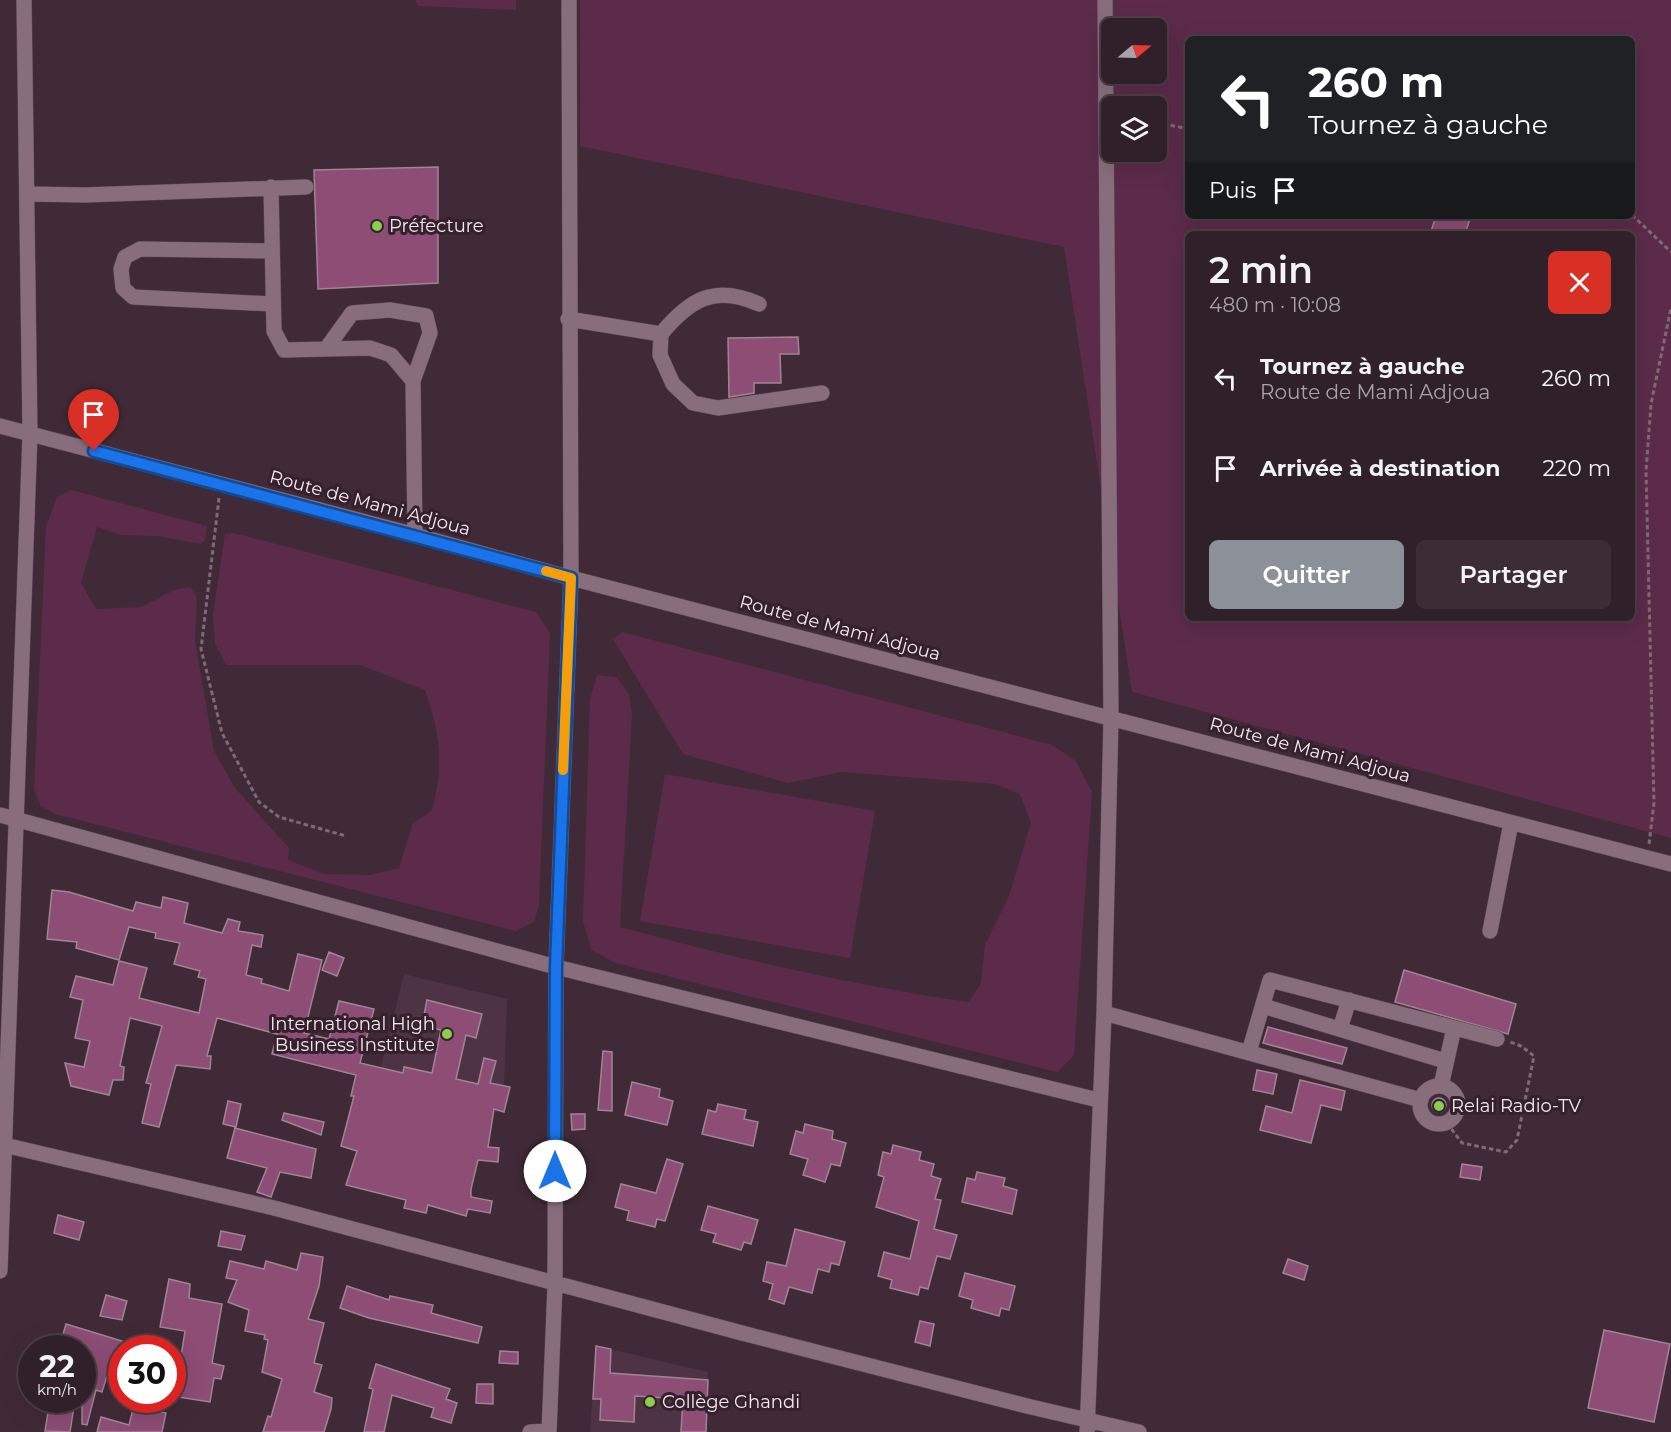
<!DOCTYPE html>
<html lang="fr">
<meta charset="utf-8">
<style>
body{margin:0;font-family:Montserrat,sans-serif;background:#3c2d35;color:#f1f3f6;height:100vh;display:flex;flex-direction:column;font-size:22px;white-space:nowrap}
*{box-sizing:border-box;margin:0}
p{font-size:20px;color:#a8a3a8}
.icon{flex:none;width:33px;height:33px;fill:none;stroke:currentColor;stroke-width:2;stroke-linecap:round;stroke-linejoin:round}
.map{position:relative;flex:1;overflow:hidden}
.panel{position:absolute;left:1185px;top:231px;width:450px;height:390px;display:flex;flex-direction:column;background:#302029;border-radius:9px;box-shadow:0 6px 24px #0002,0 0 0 2px #4b3e46}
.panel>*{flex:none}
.top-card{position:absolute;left:1185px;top:36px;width:450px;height:183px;border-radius:9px;box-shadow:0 6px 24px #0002,0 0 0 2px #4b3e46;background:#202124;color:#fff;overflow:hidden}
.needle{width:39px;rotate:71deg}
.buttons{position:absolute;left:1101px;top:18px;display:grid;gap:12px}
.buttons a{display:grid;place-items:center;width:66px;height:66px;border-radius:9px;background:#302029;box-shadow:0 6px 24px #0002,0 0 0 2px #4b3e46;font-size:30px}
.speed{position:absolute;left:18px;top:1335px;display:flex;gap:12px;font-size:30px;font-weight:700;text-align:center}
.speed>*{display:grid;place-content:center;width:78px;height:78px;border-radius:50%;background:#302029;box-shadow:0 6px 24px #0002,0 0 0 2px #4b3e46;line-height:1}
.speed small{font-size:15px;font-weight:400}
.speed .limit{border:9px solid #d22;background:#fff;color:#111}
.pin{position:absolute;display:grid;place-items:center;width:51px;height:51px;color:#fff;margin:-62px -26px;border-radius:50% 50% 50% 0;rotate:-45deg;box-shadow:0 0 6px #0007}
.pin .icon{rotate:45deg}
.me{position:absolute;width:66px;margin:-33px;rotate:0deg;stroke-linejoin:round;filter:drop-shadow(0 0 4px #0008)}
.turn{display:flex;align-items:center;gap:21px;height:126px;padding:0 24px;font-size:27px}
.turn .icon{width:78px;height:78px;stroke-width:2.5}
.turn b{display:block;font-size:42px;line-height:51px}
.then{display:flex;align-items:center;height:57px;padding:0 24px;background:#0003;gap:12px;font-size:22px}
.round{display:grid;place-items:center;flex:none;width:63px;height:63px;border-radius:9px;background:#3c2d35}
.head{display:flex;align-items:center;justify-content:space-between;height:102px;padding:0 24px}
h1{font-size:36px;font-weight:600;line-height:45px}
.primary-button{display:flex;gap:12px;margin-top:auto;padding:12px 24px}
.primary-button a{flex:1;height:69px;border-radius:9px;background:#8c9099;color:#fff;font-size:24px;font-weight:600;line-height:69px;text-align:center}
.primary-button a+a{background:#3c2d35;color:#f1f3f6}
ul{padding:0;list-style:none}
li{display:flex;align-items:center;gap:18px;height:90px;padding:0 24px}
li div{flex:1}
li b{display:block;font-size:22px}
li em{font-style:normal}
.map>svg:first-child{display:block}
</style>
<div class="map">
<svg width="1671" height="1432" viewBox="0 0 1671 1432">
<rect width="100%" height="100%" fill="#402a37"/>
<!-- built -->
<path fill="#4e3344" d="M404,974L507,999L504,1086L510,1087L504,1112L377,1083Z
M596,1346L708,1372L706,1432H590Z"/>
<!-- green -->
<path fill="#5c2b4a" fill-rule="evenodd" d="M415,0H516V10L418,6Z
M580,0H1671V838L1132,692L1064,247L580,146ZM1112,28H1156V74H1112ZM1188,39H1632V216H1188ZM1112,106H1156V152H1112ZM1188,234H1632V618H1188Z
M71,490L207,526L205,540L201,544L157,536L121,535L97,527L81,583L96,609L141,607L174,590L190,587L197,597L195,641L214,751L235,788L289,848L288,860L324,874L370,875L399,868L413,823L431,812C445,769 440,732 425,690L360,665H226L215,643L213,615L225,534L234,533L536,612L550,633L539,905L534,922L516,931L55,814L41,806L34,789L46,527L57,497Z
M622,632L1052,745L1076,761L1092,792L1074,1055L1058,1072L615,963L591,949L583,921L590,699L597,675L616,677L629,694L632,715L620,927C735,958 851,985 969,1002L981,983L985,945L1009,896L1031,823L1020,794L996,784L841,772L788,783L683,754L613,639Z
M665,774L875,811L850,958L640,921Z"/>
<!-- building -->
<path fill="#8d4d75" stroke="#9f8594" stroke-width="1.5" d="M438,167V283L318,289L314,170Z
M1436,216H1471L1465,234H1430Z
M798,337L799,354H780L781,383H754V393L729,397L728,338Z
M52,890L69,892L133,911L136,902L161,908L163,897L188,903L184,923L222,933L228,919L240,922L238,931L263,935L261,947L252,945L246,975L262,979L261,983L289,991L298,954L322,960L304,1033L329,1039L339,1001L374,1009L360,1063L403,1073L404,1067L432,1073L441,1030L422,1025L427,1000L482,1014L476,1038L466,1035L456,1079L478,1084L484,1058L496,1061L490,1083L510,1087L504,1112L494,1109L488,1147L499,1148L498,1162L478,1160L471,1189V1197L492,1201L490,1213L468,1209L466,1216L428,1205L426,1213L404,1208L406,1200L346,1185L357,1151L341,1146L354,1096H351L356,1075L272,1054L277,1034L217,1018L207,1056H211L210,1069L176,1065L159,1127L142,1123L151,1084L146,1083L162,1026L130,1018L120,1066L124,1067L123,1080H113L109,1095L71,1086L65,1063L84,1067L90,1041L75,1038L83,1000L70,997L76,976L113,985L119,961L147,968L139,998L199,1013L206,979L198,977L200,971L174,964L180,943L155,938L156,933L129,927L119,960L76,948L77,942L47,939Z
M329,952L344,958L337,976L322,970Z
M1404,970L1516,1004L1508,1034L1395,1002Z
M1268,1027L1347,1048L1342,1064L1263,1043Z
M603,1051L612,1052V1111L598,1110Z
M1257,1070L1277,1074L1273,1094L1253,1090Z
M1300,1080L1345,1091L1341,1110L1321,1105L1311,1143L1260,1130L1266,1106L1292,1113Z
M632,1082L660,1089L659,1097L673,1101L667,1125L625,1115Z
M1432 1105a7 7 0 1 1 14 0a7 7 0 1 1-14 0Z
M228,1101L241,1104L236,1127L223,1124Z
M718,1104L746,1110L744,1119L758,1122L753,1146L702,1134L708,1110L716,1112Z
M284,1113L324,1122L321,1135L282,1120Z
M571,1114H585V1129L572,1130Z
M805,1124L833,1131L832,1139L846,1143L840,1166L831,1164L825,1182L803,1175L808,1159L790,1154L796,1131L803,1133Z
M235,1128L316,1149L311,1178L280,1172L271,1197L257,1192L267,1168L227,1158Z
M893,1145L921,1152L919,1160L934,1164L931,1176L941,1179L935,1199L941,1200L934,1229L957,1235L950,1259L937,1256L928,1289L920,1287L918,1295L890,1288L892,1280L878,1276L884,1252L910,1259L919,1221L876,1207L884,1177L878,1175L883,1152L891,1154Z
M667,1159L683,1164L665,1221L657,1219L655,1227L627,1220L629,1211L615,1207L621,1184L656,1193Z
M1462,1164L1482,1167L1480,1180L1460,1177Z
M977,1172L1005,1178L1003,1186L1017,1190L1012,1214L962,1202L967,1178L975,1180Z
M708,1206L758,1220L751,1244L744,1242L741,1250L713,1242L716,1234L701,1230Z
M58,1215L84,1222L79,1240L54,1233Z
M795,1229L845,1242L839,1265L831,1263L829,1272L818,1269L812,1293L789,1287L784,1304L769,1299L773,1284L763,1281L767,1262L786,1266Z
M221,1231L245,1236L241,1250L218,1246Z
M301,1253L323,1257L319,1286L308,1319L324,1323L314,1363L322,1365L314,1392L332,1398L331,1409L324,1432H263L268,1416L271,1417L282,1379L262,1372L268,1340L264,1339L265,1335L245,1331L249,1310L228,1302L237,1280L226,1278L230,1261L264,1269L266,1261L297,1270Z
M1288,1259L1308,1266L1304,1280L1283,1273Z
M965,1273L1015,1286L1009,1310L1001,1308L999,1316L971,1308L973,1300L959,1296Z
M169,1279L190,1284L189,1298L222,1304L212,1363L224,1366L221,1379L214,1378L210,1402L172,1396V1374L178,1375L185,1331L160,1327Z
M347,1286L389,1300L390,1296L433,1305L431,1313L482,1327L478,1343L369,1318L340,1308Z
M106,1295L127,1301L122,1320L100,1316Z
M920,1321L934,1324L930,1346L915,1342Z
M66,1324L122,1341V1367L117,1366L114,1379L107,1376L102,1392L96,1390L87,1425L82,1424V1348H59Z
M1604,1330L1670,1344L1654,1422L1588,1408Z
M596,1346L611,1349L610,1373L708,1380L706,1432H681L683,1399L635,1396L634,1422L600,1420L601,1399H593Z
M500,1351L518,1352V1364L499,1363Z
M376,1364L450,1389L446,1399L457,1403L451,1423L431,1417L434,1408L392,1395L384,1432H364L373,1389L369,1388Z
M477,1384H493V1404L476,1403Z
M50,1400H75L70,1432L45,1431Z
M135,1401L146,1405L145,1408L166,1413L162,1432H97L101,1417L129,1425Z"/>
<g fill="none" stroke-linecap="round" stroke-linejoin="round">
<defs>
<path id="minor" d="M271,187L274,331L284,350L370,348L391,355L413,381L415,535
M28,194L85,195L306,187
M272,251L140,249L125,257L121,269L123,288L133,297L272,304
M568,319L661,334L660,355L673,384L693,403L718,408L822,393
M661,334C690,299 715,284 759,304
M326,349L352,313L390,310L426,316L430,333L413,381
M0,426L415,535L571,578L1671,864
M0,815L556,967L1098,1100
M1490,931L1511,823
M1263,1006L1445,1061
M1104,1013L1421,1100
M1340,1029L1349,1000
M1249,1052L1270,980L1497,1039
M1420 1105a19 19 0 1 1 38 0a19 19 0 1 1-38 0Z
M1441,1086L1454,1028
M0,1144L274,1208L742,1333L1031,1407L1139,1432
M0,1271L30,434L24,0
M530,1432L549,1431
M549,1432L555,1285L556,967L571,578L569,0
M1087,1432L1104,1013L1111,718L1105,0"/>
</defs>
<!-- minor casing -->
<use href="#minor" stroke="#5c4954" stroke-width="16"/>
<!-- path -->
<path stroke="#7e6b76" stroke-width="3" stroke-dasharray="4.5 3" stroke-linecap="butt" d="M1156,122L1188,129
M1632,215L1671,252
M219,498L201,649L222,733L259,802L279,817L346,836
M1649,844L1654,803L1646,471L1651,404L1671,308
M1447,1123L1462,1143L1506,1152L1517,1140L1534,1056L1521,1046L1510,1042"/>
<!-- minor -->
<use href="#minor" stroke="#886e7d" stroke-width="15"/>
</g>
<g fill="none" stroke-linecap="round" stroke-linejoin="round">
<defs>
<path id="route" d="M94,451L571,578L556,967L555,1171"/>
</defs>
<!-- route casing -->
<use href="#route" stroke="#114b97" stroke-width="15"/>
<!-- route -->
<use href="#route" stroke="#1a73e8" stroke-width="10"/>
<!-- slow -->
<path stroke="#f59e0b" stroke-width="10" d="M546,571L571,578L563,770"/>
</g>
<!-- markers -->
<g fill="#88cf4a" stroke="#35202d" stroke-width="2">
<circle cx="377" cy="226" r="6"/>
<circle cx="447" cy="1034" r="6"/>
<circle cx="1439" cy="1106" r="6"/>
<circle cx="650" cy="1402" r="6"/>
</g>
<g text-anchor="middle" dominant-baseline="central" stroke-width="6" stroke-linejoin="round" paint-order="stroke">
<!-- poi labels -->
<g font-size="18" fill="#f5e7ef" stroke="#35202d" text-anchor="start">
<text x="389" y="226">Préfecture</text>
<text x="435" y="1024" text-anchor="end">International High<tspan x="435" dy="21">Business Institute</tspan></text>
<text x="1451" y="1106">Relai Radio-TV</text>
<text x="662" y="1402">Collège Ghandi</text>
</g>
<!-- street labels -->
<g font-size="18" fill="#f5e7ef" stroke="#35202d">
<text transform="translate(370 503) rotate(15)">Route de Mami Adjoua</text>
<text transform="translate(840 628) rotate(15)">Route de Mami Adjoua</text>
<text transform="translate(1310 750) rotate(15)">Route de Mami Adjoua</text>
</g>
</g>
</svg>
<div class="buttons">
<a><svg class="needle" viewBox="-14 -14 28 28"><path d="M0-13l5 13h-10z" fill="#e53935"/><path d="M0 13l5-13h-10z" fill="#a8a3a8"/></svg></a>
<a><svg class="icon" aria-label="layers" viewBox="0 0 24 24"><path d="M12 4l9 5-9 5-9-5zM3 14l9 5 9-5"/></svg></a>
</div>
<div class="speed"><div>22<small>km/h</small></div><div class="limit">30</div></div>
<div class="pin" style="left:94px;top:451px;background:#d93025"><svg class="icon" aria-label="arrive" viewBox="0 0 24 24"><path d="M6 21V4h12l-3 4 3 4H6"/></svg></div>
<svg class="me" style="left:555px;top:1171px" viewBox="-20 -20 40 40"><circle r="19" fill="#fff"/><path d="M0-13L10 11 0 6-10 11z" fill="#1a73e8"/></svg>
<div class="top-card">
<div class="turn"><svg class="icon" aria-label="left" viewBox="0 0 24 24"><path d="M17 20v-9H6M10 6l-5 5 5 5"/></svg><div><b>260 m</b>Tournez à gauche</div></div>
<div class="then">Puis<svg class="icon" aria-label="arrive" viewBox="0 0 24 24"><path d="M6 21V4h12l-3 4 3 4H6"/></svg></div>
</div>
<section class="panel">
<div class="head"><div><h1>2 min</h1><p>480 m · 10:08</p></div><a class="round" style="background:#d93025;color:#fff"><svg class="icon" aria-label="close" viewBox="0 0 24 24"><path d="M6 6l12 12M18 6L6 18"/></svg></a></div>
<ul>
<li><svg class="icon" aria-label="left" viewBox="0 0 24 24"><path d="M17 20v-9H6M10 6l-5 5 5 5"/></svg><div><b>Tournez à gauche</b><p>Route de Mami Adjoua</p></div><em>260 m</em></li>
<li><svg class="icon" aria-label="arrive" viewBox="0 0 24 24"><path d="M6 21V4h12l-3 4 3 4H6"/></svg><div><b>Arrivée à destination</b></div><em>220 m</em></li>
</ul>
<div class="primary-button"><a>Quitter</a><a>Partager</a></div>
</section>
</div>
